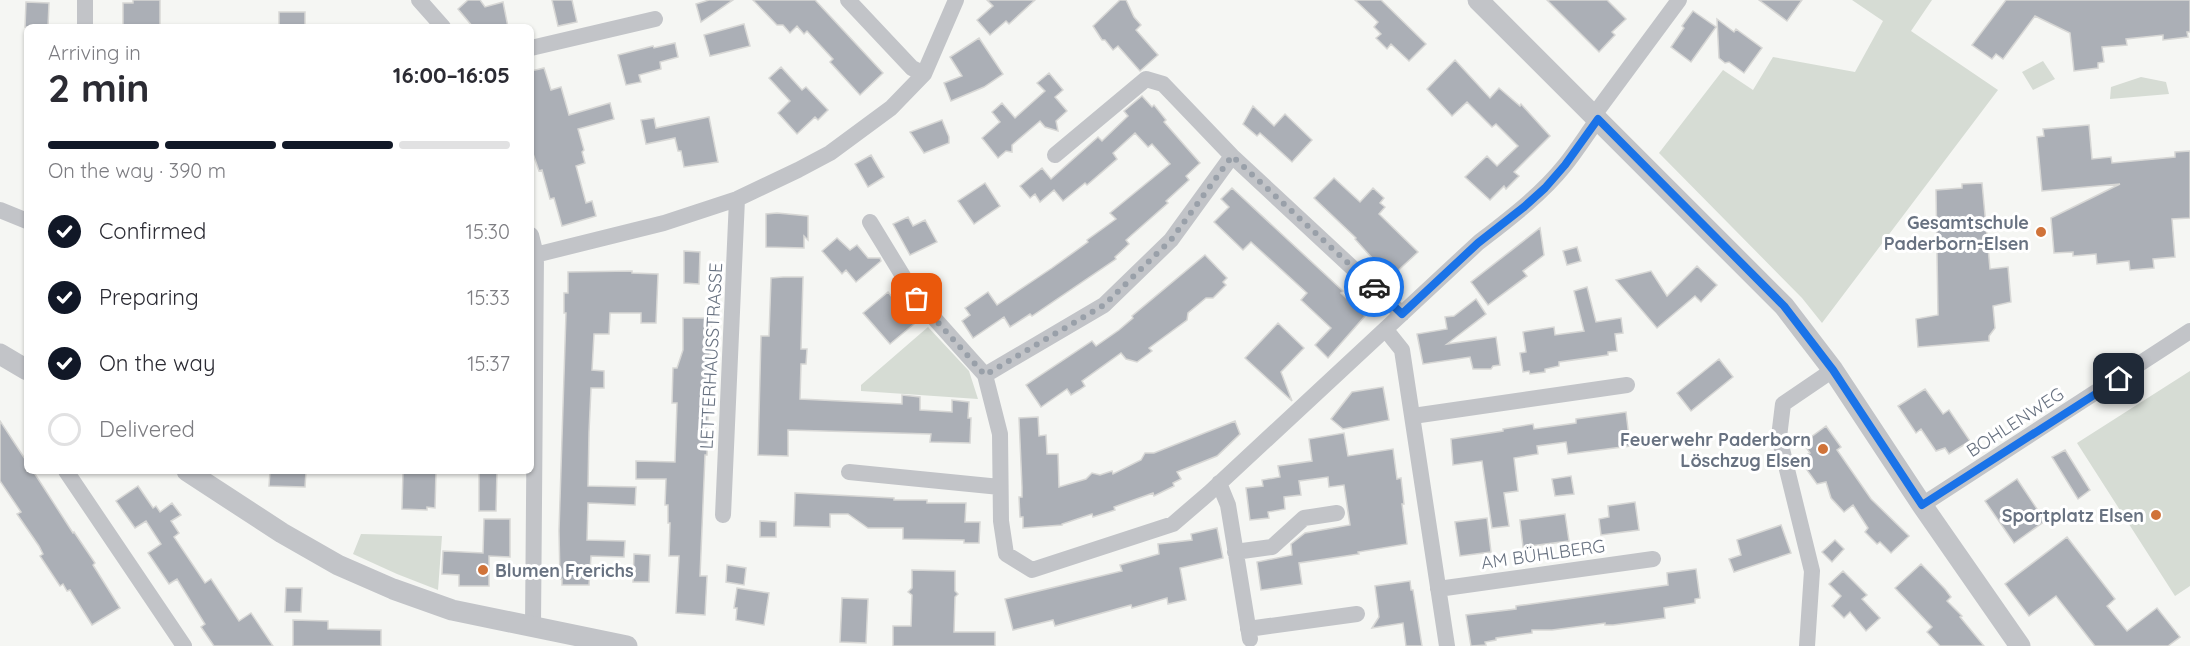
<!DOCTYPE html>
<html lang="en">
<head>
<meta charset="utf-8">
<style>
  body { margin:0; font-family:Quicksand,sans-serif; background:#f2f2f3; color:#2b2b33; height:100vh; display:flex; flex-direction:column; font-size:22px; white-space:nowrap }
  * { box-sizing:border-box; margin:0 }
  p { font-size:20px; color:#7c7c81 }
  .icon { flex:none; width:33px; height:33px; fill:none; stroke:currentColor; stroke-width:2; stroke-linecap:round; stroke-linejoin:round }
  .map { position:relative; flex:1; overflow:hidden }
  .details { position:absolute; left:24px; top:24px; width:510px; height:450px; display:flex; flex-direction:column; background:#fff; border-radius:9px; box-shadow:0 2px 4px #0004 }
  .details>* { flex:none }
  .pin { position:absolute; display:grid; place-items:center; width:51px; height:51px; color:#fff; margin:-26px; border-radius:12px; box-shadow:0 3px 9px #0006 }
  .courier { position:absolute; display:grid; place-items:center; width:60px; height:60px; margin:-30px; border:4px solid #1a73e8; border-radius:50%; background:#fff; color:#222; box-shadow:0 2px 8px #0007 }
  .overview em { font-style:normal; font-weight:700 }
  .overview div { display:flex; flex-direction:column-reverse }
  .overview { display:flex; align-items:center; justify-content:space-between; height:102px; padding:0 24px }
  h1 { font-size:39px; font-weight:700; line-height:45px }
  .bar { display:grid; grid-template-columns:repeat(4,1fr); gap:9px 6px; align-content:center; height:72px; padding:0 24px }
  .bar i { height:8px; border-radius:4px; background:#e1e1e2 }
  .bar .on { background:#111827 }
  .bar p { grid-column:span 4 }
  ol { padding:0 24px; list-style:none }
  li { display:flex; align-items:center; gap:18px; height:66px }
  li p { margin-inline-start:auto }
  li .icon { padding:6px; border-radius:50%; background:#111827; color:#fff; stroke-width:4 }
  li:last-child { color:#7c7c81 }
  li i { width:33px; height:33px; border:3px solid #e1e1e2; border-radius:50% }
  .map>svg:first-child { display:block }
</style>
</head>
<body>
<div class="map">
<svg width="2190" height="646" viewBox="0 0 2190 646">
  <rect width="100%" height="100%" fill="#f5f6f3"/>
  <path fill="#d6dcd4" d="M1852,0H1932L1911,31L1998,90L1822,323L1802,298L1659,153L1723,70L1753,90L1773,57L1855,72L1883,21Z
    M2043,61L2055,79L2033,90L2022,72Z
    M2141,77L2166,82L2169,94L2110,99L2111,87Z
    M928,327L969,371L978,399L861,391V385Z
    M2190,371V586L2175,596L2077,443Z
    M361,534L442,536L438,590L397,574L353,554Z"/>
  <path fill="#abafb6" stroke="#d7d7d5" stroke-width="1.5" d="M133,0H160V27H123V3H133Z
    M468,0H480L485,7L503,2L508,27H473L458,9Z
    M552,0H572L577,22L558,26Z
    M709,0H733L701,22L696,4Z
    M753,0H815L883,73L860,95L830,62L833,59L807,31L804,34L797,26L790,33L783,25H777Z
    M987,0H1035L1009,24L1006,21L990,35L977,20L993,6Z
    M1120,0H1126L1134,17L1141,25L1136,30L1158,55L1140,71L1118,46L1113,50L1105,40H1102L1093,26Z
    M1355,0H1381L1426,44L1409,61L1391,44L1387,49L1376,38L1381,34L1374,27L1378,22Z
    M1547,0H1607L1626,19L1612,32L1615,35L1599,52Z
    M1759,0H1802L1787,21Z
    M2006,0H2190V32H2187L2188,37L2163,40V35L2126,39L2127,45L2102,47L2104,62L2098,63V68L2074,71L2070,33L2035,16L2003,59L1996,54L1992,59L1972,45Z
    M26,2L49,3L48,27H25Z
    M1693,11L1716,27L1691,62L1671,47L1684,28L1682,26Z
    M279,12H305V27H279Z
    M1717,19L1734,32L1736,29L1762,48L1744,73L1729,62L1725,63L1719,58Z
    M744,24L750,46L710,56L704,35Z
    M979,38L1003,74L984,87L951,101L944,83L962,76L950,57Z
    M675,43L678,57L660,62L661,69L639,75L641,82L626,85L618,55L653,46L654,48Z
    M1455,60L1490,98L1499,88L1520,106L1521,104L1550,136L1514,172L1519,176L1506,189L1504,186L1490,200L1465,177L1487,156L1497,166L1518,146L1496,124L1492,127L1467,102L1452,116L1427,89Z
    M781,67L802,90L806,87L828,110L818,120L815,117L797,134L778,113L790,101L769,78Z
    M544,68L551,90L561,87L569,115L610,103L614,119L578,129L584,150L582,152L585,163L576,166L586,203L592,201L596,216L562,226L554,198L550,199L542,170L539,171L531,148V71Z
    M1049,73L1063,90L1055,97L1067,111L1056,121L1058,131L1045,127L1040,121L1012,145V152L1006,151L998,158L982,138L1000,122L992,112L1002,103L1015,118L1045,91L1037,83Z
    M1142,96L1152,107L1154,105L1166,120L1164,122L1200,163L1186,176L1189,180L1166,201L1168,203L1126,240L1129,244L1115,257L1116,259L1032,316L1030,314L1010,327L1004,317L973,338L962,321L970,315L965,308L988,292L997,305L1052,268L1088,242L1087,240L1116,219L1110,213L1170,164L1152,144L1148,147L1135,133L1113,153L1117,159L1087,185L1085,183L1063,201L1054,190L1040,202L1035,194L1030,198L1020,186L1042,168L1051,179L1098,137L1102,141L1128,116L1124,111Z
    M1253,106L1274,126L1285,114L1312,140L1292,162L1260,133L1257,136L1243,124Z
    M709,117L718,162L684,167L681,151H678L675,138L646,144L641,120L654,118L656,128Z
    M942,120L949,137V143L924,153L910,132Z
    M2089,125L2092,159L2111,157L2112,163L2175,157V152L2190,151V218L2172,219L2175,257L2153,259L2154,268L2130,270L2129,261L2097,264L2096,254L2073,256V252L2054,253L2051,218L2120,184L2042,191L2037,137L2044,136L2043,129Z
    M871,155L884,177L868,187L855,164Z
    M1334,178L1360,202L1373,188L1384,198L1380,203L1385,207L1379,214L1418,252L1390,278L1355,239L1356,238L1314,198Z
    M985,183L1000,206L974,224L958,201Z
    M1982,183L1990,269L2008,267L2011,302L1993,306L1995,328L1989,336V341L1918,347L1916,319L1938,315L1936,190L1962,188V184Z
    M1232,188L1343,291L1341,293L1365,316L1328,358L1315,345L1331,328L1301,300L1307,293L1251,242L1243,250L1214,222L1229,207L1221,199Z
    M777,213L808,216V240L804,236V248L766,247V214Z
    M908,217L913,226L925,220L937,242L910,255L893,224Z
    M1540,228L1544,255L1523,271L1527,276L1488,305L1471,282Z
    M837,238L850,250L857,245L868,258H880L881,261L856,282L846,270L842,274L822,251Z
    M1577,247L1581,261L1567,265L1563,251Z
    M684,251L700,252L699,284L684,283Z
    M1205,255L1227,278L1223,282L1226,285L1213,298H1206L1188,313L1187,320L1149,348L1152,351L1137,362L1126,359L1121,353L1082,381L1085,386L1079,390L1071,395L1067,389L1041,407L1026,385L1092,341L1096,346L1119,330L1133,318L1132,316Z
    M1697,266L1717,285L1701,302L1695,296L1657,328L1616,280L1651,271L1667,296Z
    M632,271V273L658,274L656,323H641V313H610L609,334H594L592,370L604,371V388H591L589,432L588,486L636,487L635,505L588,503L587,540L625,541L624,557L591,556L589,585H562V579H560L559,531L566,313H564V293H568V272Z
    M783,277H803L801,349H807L806,364H801L800,399L902,404V395L920,397V410L952,412V400L969,402L968,418H971L970,443L930,442L931,434L788,430V456L758,455L761,336H769L771,278Z
    M1587,287L1596,322L1621,318L1623,333L1615,334L1617,351L1608,352V355L1559,362V366L1545,369V372L1530,374L1529,371L1523,372L1520,353L1526,352L1523,332L1554,327L1555,335L1584,331L1574,291Z
    M888,292L914,324L890,344L863,313Z
    M1476,299L1486,314L1447,344L1496,337L1500,365L1493,366L1491,369H1473L1470,357L1423,364L1417,334L1447,329L1445,317L1454,316Z
    M683,318H711L707,455H705L700,576H707L705,615L676,613L679,556H669L670,523H668V505H665L666,479H636V461L675,462L677,403H672L673,368H677L683,350Z
    M1278,323L1304,348L1281,372L1292,401L1245,358Z
    M1719,359L1733,377L1691,411L1677,393Z
    M1383,387L1389,420L1343,429L1331,419L1352,392Z
    M1925,389L1943,414L1949,410L1970,441L1949,454L1945,448L1936,451L1921,429L1916,433L1898,406Z
    M1626,412L1630,446L1568,454L1566,442L1537,446L1538,454L1514,458L1518,491L1504,493L1509,526L1492,528L1482,461L1453,465L1451,439L1503,431V429L1533,424L1534,429L1576,423V419Z
    M1038,417L1039,436L1046,435L1047,454H1058L1059,487L1086,479L1092,473L1100,475L1112,471L1113,474L1141,460L1145,453H1154L1235,421L1240,434L1217,456L1177,472L1181,479L1173,483L1174,486L1154,496L1153,493L1114,507L1115,510L1093,517L1092,514L1062,524V525L1023,528V517H1020L1019,497H1022V487L1019,418Z
    M0,421L27,462V471H33L73,533L74,532L95,563L93,565L120,608L92,625L70,590L67,591L63,584L60,586L40,556L43,554L39,546L17,514L21,512L0,481Z
    M1826,426L1841,447L1837,450L1871,499L1909,536L1891,553L1880,542L1877,544L1865,532L1868,528L1853,505L1844,512L1831,498L1826,482L1817,484L1807,470L1810,468L1803,457L1810,453L1803,443Z
    M1344,433L1348,456L1393,449L1397,479L1401,478L1404,504H1402L1407,544L1358,552L1359,554L1299,563L1302,584L1261,590L1257,562L1292,555L1291,544L1305,533L1350,525L1344,485L1329,487L1328,477L1299,481L1301,495L1284,497L1285,509L1268,512L1269,518L1250,520L1246,488L1263,486L1262,480L1280,477L1278,466L1312,461L1309,439Z
    M2065,450L2090,490L2078,499L2052,457Z
    M270,471H306L305,487L269,486Z
    M403,471H436L435,508L427,507V510L402,509Z
    M479,471H497L496,511H479Z
    M1571,476L1574,494L1555,496L1552,479Z
    M2017,479L2045,521L2014,543L1985,501Z
    M138,486L153,508L156,506L160,512L172,503L181,515L171,521L179,533L174,537L205,583L211,579L239,621L251,613L273,646H214L201,627L205,624L177,579L169,584L148,553L161,544L146,521L135,528L116,501Z
    M795,493L894,498V500H927V503H966L965,522H980L979,543H964V540L903,539V528H868L848,514H830V527L794,526Z
    M1635,502L1639,530L1601,535L1599,519L1609,517L1608,506Z
    M1565,514L1569,541L1523,547L1520,520Z
    M1487,518L1491,552L1460,556L1455,522Z
    M484,519H510V557L489,556V586H459V575L442,574L443,551L483,553Z
    M760,521L776,522V537H760Z
    M1781,525L1791,553L1734,572L1729,559L1741,555L1737,540Z
    M1217,528L1223,558L1180,568L1186,600L1168,604L1167,598L1132,608L1131,605L1055,626L1053,620L1013,630L1005,599L1122,571L1120,565L1159,554L1158,544L1192,540L1191,534Z
    M2067,537L2115,599L2107,606L2127,631L2157,608L2180,637L2168,646H2095L2056,596L2029,616L2005,584Z
    M1835,540L1844,549L1832,562L1822,552Z
    M634,554L650,555L649,582H633Z
    M1921,564L1945,589L1951,597L1947,601L1962,616L1960,617L1984,646H1940L1927,632L1932,627L1895,588Z
    M727,565L746,568L744,585L726,582Z
    M1696,569L1700,598L1695,599V603L1664,608L1665,618L1613,625H1605V623L1552,630H1532V633L1496,638V640L1485,642L1486,645L1471,646L1466,615L1516,609V606L1668,585L1667,573Z
    M912,570L955,571V591L958,594L955,597L954,632H995V646H893V626H911L912,595L908,592L912,588Z
    M1843,571L1867,595L1862,599L1880,618L1866,631L1850,612L1844,618L1832,606L1841,596L1829,584Z
    M1410,581L1411,590H1413L1422,646H1406L1403,623L1372,628L1379,617L1375,586Z
    M286,588H302L301,612H285Z
    M737,588L769,593L764,625L736,620L737,608H734Z
    M842,598L868,599L866,643L840,642Z
    M293,620L328,621V629L381,630V646H293Z"/>
  <g fill="none" stroke-linecap="round" stroke-linejoin="round">
    <path stroke="#c2c4c8" stroke-width="16" d="M85,0V27
      M419,0L443,27
      M848,0L912,68L924,74
      M531,48L655,19
      M1594,115L1679,0
      M1055,155L1146,79L1163,84L1232,156
      M0,210L27,221
      M870,222L917,299L985,375
      M531,235L536,255L533,626
      M531,256L664,223L737,199L798,170L830,153L891,108L924,74L956,0
      M1402,314L1232,156L1171,240L1104,305L985,375L1000,434L1001,521L1006,554L1032,570L1173,524L1209,493L1478,243C1509,219 1541,195 1565,165C1577,150 1587,134 1598,119
      M1386,330L1402,350L1447,646
      M1413,416L1627,385
      M66,471L184,646
      M849,472L1000,487
      M1219,483L1228,505L1250,639
      M1922,505L2190,331
      M723,515L737,199
      M1235,552L1272,547L1304,518L1337,513
      M1438,589L1653,559
      M1248,629L1357,614
      M1807,646L1812,571L1779,437L1783,404L1833,370"/>
    <path stroke="#c2c4c8" stroke-width="21" d="M1478,0L1784,306L1833,370L1922,505L2020,646
      M0,354L27,370
      M187,471L282,533L338,565L393,589L452,610L627,646"/>
  </g>
  <g fill="none" stroke-linecap="round" stroke-linejoin="round">
    <path stroke="#99a0a9" stroke-width="6" stroke-dasharray="0 10.8" d="M917,299L985,375L1104,305L1171,240L1232,156L1374,287"/>
    <path stroke="#1a73e8" stroke-width="8" d="M1374,287L1402,314L1478,243L1524,207L1545,188L1565,165L1598,119L1784,306L1833,370L1922,505L2119,379"/>
  </g>
  <g fill="#d07339" stroke="#fff" stroke-width="2">
    <circle cx="2041" cy="232" r="6"/>
    <circle cx="1823" cy="449" r="6"/>
    <circle cx="2156" cy="515" r="6"/>
    <circle cx="483" cy="570" r="6"/>
  </g>
  <g text-anchor="middle" dominant-baseline="central" stroke-width="6" stroke-linejoin="round" paint-order="stroke">
    <g font-size="18" font-weight="bold" fill="#687281" stroke="#fff" text-anchor="end">
      <text x="2029" y="222">Gesamtschule<tspan x="2029" dy="21">Paderborn-Elsen</tspan></text>
      <text x="1811" y="439">Feuerwehr Paderborn<tspan x="1811" dy="21">Löschzug Elsen</tspan></text>
      <text x="2144" y="515">Sportplatz Elsen</text>
      <text x="495" y="570" text-anchor="start">Blumen Frerichs</text>
    </g>
    <g font-size="18" fill="#687281" stroke="#fff">
      <text transform="translate(711 356) rotate(-87)">LETTERHAUSSTRASSE</text>
      <text transform="translate(2015 422) rotate(-33)">BOHLENWEG</text>
      <text transform="translate(1543 554) rotate(-8)">AM BÜHLBERG</text>
    </g>
  </g>
</svg>
<div class="pin" style="left:917px;top:299px;background:#ea580c"><svg class="icon" aria-label="bag" viewBox="0 0 24 24"><path d="M5 8h14l-1 12H6zM9 8a3 3 0 0 1 6 0"/></svg></div>
<div class="pin" style="left:2119px;top:379px;background:#1f2937"><svg class="icon" aria-label="home" viewBox="0 0 24 24"><path d="M3 11l9-7 9 7M6 9v11h12V9"/></svg></div>
<div class="courier" style="left:1374px;top:287px"><svg class="icon" aria-label="car" viewBox="0 0 24 24"><path d="M5 17H2v-5l4-1 3-4h7l3 4 3 1v5h-3M9 17h6M6 11h13"/><circle cx="7" cy="17" r="2"/><circle cx="17" cy="17" r="2"/></svg></div>
<section class="details">
<div class="overview"><div><h1>2 min</h1><p>Arriving in</p></div><em>16:00–16:05</em></div>
<div class="bar"><i class="on"></i><i class="on"></i><i class="on"></i><i></i><p>On the way · 390 m</p></div>
<ol>
<li><svg class="icon" aria-label="check" viewBox="0 0 24 24"><path d="M5 12l5 5 9-10"/></svg>Confirmed<p>15:30</p></li>
<li><svg class="icon" aria-label="check" viewBox="0 0 24 24"><path d="M5 12l5 5 9-10"/></svg>Preparing<p>15:33</p></li>
<li><svg class="icon" aria-label="check" viewBox="0 0 24 24"><path d="M5 12l5 5 9-10"/></svg>On the way<p>15:37</p></li>
<li><i></i>Delivered</li>
</ol>
</section>
</div>
</body>
</html>
